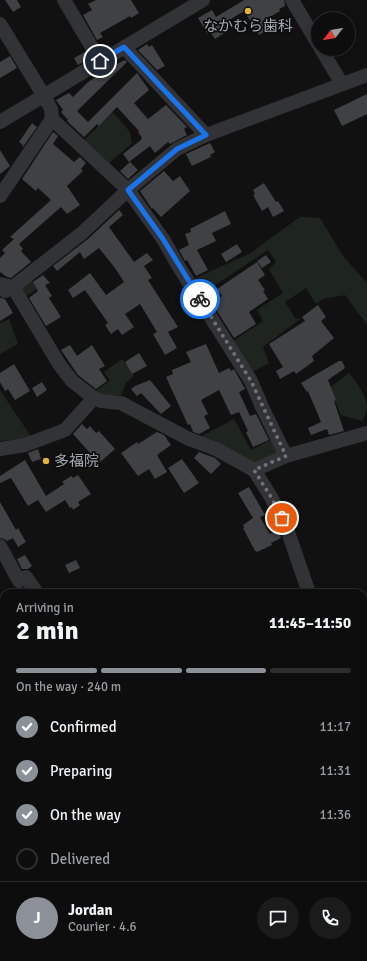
<!DOCTYPE html>
<html lang="en">
<head>
<meta charset="utf-8">
<style>
  body { margin:0; font-family:Signika,"Noto Sans JP",sans-serif; background:#1b1b1c; color:#f1f3f6; height:100vh; display:flex; flex-direction:column; font-size:15px; white-space:nowrap }
  * { box-sizing:border-box; margin:0 }
  p { font-size:13px; color:#9a9c9e }
  .icon { flex:none; width:22px; height:22px; fill:none; stroke:currentColor; stroke-width:2; stroke-linecap:round; stroke-linejoin:round }
  .map { position:relative; flex:1; overflow:hidden }
  .panel { position:absolute; left:0px; top:589px; width:367px; height:372px; display:flex; flex-direction:column; background:#0d0d0e; border-radius:12px 12px 0 0; box-shadow:0 2px 10px #0003,0 0 0 1px #2d2d2e }
  .panel>* { flex:none }
  .needle { width:26px; rotate:239deg }
  .tools { position:absolute; left:311px; top:12px; display:grid; gap:8px }
  .tools a { display:grid; place-items:center; width:44px; height:44px; border-radius:50%; background:#0d0d0e; box-shadow:0 2px 10px #0003,0 0 0 1px #2d2d2e; font-size:20px }
  .pin { position:absolute; display:grid; place-items:center; width:34px; height:34px; color:#fff; margin:-17px; border:2px solid #fff; border-radius:50%; box-shadow:0 1px 4px #0007 }
  .courier { position:absolute; display:grid; place-items:center; width:40px; height:40px; margin:-20px; border:3px solid #1a73e8; border-radius:50%; background:#fff; color:#222; box-shadow:0 1px 5px #0007 }
  .headline em { font-style:normal; font-weight:700 }
  .headline div { display:flex; flex-direction:column-reverse }
  .headline { display:flex; align-items:center; justify-content:space-between; height:68px; padding:0 16px }
  h1 { font-size:26px; font-weight:700; line-height:30px }
  .bar { display:grid; grid-template-columns:repeat(4,1fr); gap:6px 4px; align-content:center; height:48px; padding:0 16px }
  .bar i { height:5px; border-radius:3px; background:#2d2d2e }
  .bar .active { background:#8c9099 }
  .bar p { grid-column:span 4 }
  .line { display:flex; align-items:center; gap:10px; padding:0 16px; border-top:1px solid #2d2d2e }
  .line div { flex:1 }
  .round { display:grid; place-items:center; flex:none; width:42px; height:42px; border-radius:21px; background:#1b1b1c }
  ol { padding:0 16px; list-style:none }
  li { display:flex; align-items:center; gap:12px; height:44px }
  li p { margin-inline-start:auto }
  li .icon { padding:4px; border-radius:50%; background:#8c9099; color:#fff; stroke-width:4 }
  li:last-child { color:#9a9c9e }
  li i { width:22px; height:22px; border:2px solid #2d2d2e; border-radius:50% }
  .map>svg:first-child { display:block }
</style>
</head>
<body>
<div class="map">
<svg width="367" height="961" viewBox="0 0 367 961">
  <rect width="100%" height="100%" fill="#111112"/>
  <path fill="#1e251f" d="M113,112L130,132L132,143L109,163L84,140Z
    M300,217L320,218L343,256L367,283V325L345,295L323,299L316,304L306,288L285,302L295,318L300,319L263,347L269,363L250,373L230,343L263,321L257,310L283,293L269,269L276,262L268,250L200,295L191,280L249,254Z
    M31,279L37,289L25,297L21,286Z
    M9,319L18,344L0,354V323Z
    M122,359L134,376L126,383L121,395H100L94,392L110,381L104,372Z
    M349,373C357,383 367,396 367,409C366,413 364,417 362,421L341,415L329,388Z
    M0,390L32,438L0,441Z
    M234,419L251,450L271,440L279,454L251,466L198,438Z"/>
  <path fill="#404145" d="M5,0H17L21,7L13,12Z
    M96,0H131L139,13L131,18L130,16L100,33L103,37L97,40L83,15L92,10L88,4Z
    M244,0H284L285,6L279,9L280,11L268,18L273,27L259,35L244,11L223,24L227,31L215,39L210,32L207,33L198,18L212,10L216,17Z
    M147,44L149,47L152,45L165,66L157,70L138,50Z
    M85,52L89,59L78,65L74,58Z
    M10,56L17,68L0,78V62Z
    M125,60L127,62L77,111L88,122L137,73L149,90L134,103L148,119L166,105L187,127L184,129L187,135L170,144L168,142L155,153L150,146L129,162L123,154L141,140V139L142,138L138,132L139,131L117,107L99,126L97,124L84,137L67,121L68,120L61,112L63,110L56,100L69,93L73,97L87,83L107,69Z
    M367,94V114L342,126L334,110Z
    M32,123L37,127L23,147L22,146L23,145L19,142Z
    M53,132L58,136L53,144L74,162L80,157L86,163L81,169L83,171L67,186L80,205L67,214L61,207L19,244L23,249L21,251L31,262L11,278L7,277L0,272V258L5,253L2,250L14,239L10,237L51,200L38,188L36,191L22,179Z
    M210,143L215,152L210,155L211,157L192,166L186,154Z
    M0,150L10,166L0,174Z
    M130,162L138,170L128,179L120,171Z
    M164,171L173,181L180,176L190,191L161,217L153,208L152,209L140,191Z
    M264,183L276,202L278,201L284,211L273,217L268,207L262,211L253,195L255,194L253,190Z
    M119,210L123,215L109,227L134,262L147,253L153,260L144,266L152,278L148,280L178,327L168,332L177,348L165,355L153,334L157,332L140,304L125,314L134,327L122,335L118,329L111,334L105,325L108,323L85,290L73,298L68,290L90,273L106,295L124,282L115,268L99,248L84,259L80,252L57,271L53,266L88,239Z
    M225,211L231,224L212,233L216,241L197,250L208,270L196,276L187,260L185,261L179,250L189,245L185,234L191,232L190,229Z
    M237,244L242,252L226,262L221,254Z
    M266,255L271,262L262,268L257,261Z
    M257,262L265,275L258,280L265,290L263,291L268,299L249,312L256,324L234,338L212,303L222,296L217,289Z
    M43,275L50,283L45,285L52,296L49,298L61,317L46,326L29,298L38,291L33,282Z
    M0,298L5,299L13,313L0,321Z
    M318,305L326,317L321,321L334,338L312,356L314,361L296,374L294,371L280,379L276,371L283,367L269,344L305,321L302,317Z
    M206,344L219,373L229,368L231,371L234,369L245,389L239,392L250,416L256,414L269,440L253,447L246,432L248,431L239,412L231,415L219,390L201,400L208,414L204,416L210,428L199,434L193,432L190,424L188,425L166,377L173,374L172,370L191,362L186,352Z
    M70,345L77,356L92,345L105,366L99,369L107,381L96,389L78,375L61,350Z
    M139,353L147,366L132,374L125,362Z
    M339,361H342L345,368L328,380L336,400L334,401L344,431L329,435L327,429L311,435L308,428L321,422L308,391L307,392L301,383Z
    M14,364L30,391L15,400L8,389L5,391L0,382V373Z
    M150,380L171,406L161,414L141,393L137,396L131,389L135,386Z
    M42,382L47,390L37,397L32,388Z
    M82,424L87,429L90,426L96,433L99,431L115,449L99,463L73,434Z
    M157,432L164,435L171,445L157,455L167,472L155,479L149,469L138,476L121,453L137,442L138,444Z
    M38,449L41,459L32,462L28,453Z
    M199,452L215,458L221,464L211,474L194,458Z
    M182,459L199,483L184,493L168,468Z
    M25,460L46,496L64,484L62,482L71,476L73,478L78,475L91,494L78,502L80,505L73,510L72,507L70,508L65,500L46,512L38,500L28,506L11,478L0,483V476Z
    M249,487L265,515L260,517L270,534L278,530L281,538L271,543L272,545L257,552L256,551H255L243,528H244L243,525L253,518L238,493Z
    M0,502L16,530L18,528L26,542L18,547L13,538L7,541L4,539L0,538Z
    M25,555L32,566L28,569H22L17,559Z
    M76,560L80,568L69,573L65,565Z"/>
  <g fill="none" stroke-linecap="round" stroke-linejoin="round">
    <path stroke="#323337" stroke-width="14" d="M64,0L100,61
      M292,0L318,44
      M0,24L44,96L51,109L52,119L128,190L163,239L179,267L251,381L262,407L286,456
      M124,47L206,135
      M321,49L342,84
      M0,122L203,0
      M0,196L52,119
      M0,284L13,287L59,364L72,381L94,398L101,401L121,403L189,439L216,449L254,470L271,497L287,529L309,593
      M5,291L13,287L82,233L128,190L177,149L206,135L367,75
      M0,449L25,445L65,430L94,398
      M254,470L286,456L367,433
      M0,546L19,581L26,577L37,593
      M0,667L4,670
      M0,692L4,698
      M0,710L4,708
      M363,720L367,728
      M363,771H367
      M363,816L367,815
      M363,850L367,858
      M0,920L4,919
      M168,957L170,961"/>
  </g>
  <g fill="none" stroke-linecap="round" stroke-linejoin="round">
    <path stroke="#70727a" stroke-width="4" stroke-dasharray="0 7.2" d="M200,299L251,381L286,456L254,470L271,497L282,518"/>
    <path stroke="#1a73e8" stroke-width="5" d="M100,61L124,47L206,135L177,149L128,190L163,239L200,299"/>
  </g>
  <g fill="#e2b339" stroke="#0c0c0d" stroke-width="1.5">
    <circle cx="248" cy="11" r="4"/>
    <circle cx="46" cy="461" r="4"/>
  </g>
  <g text-anchor="middle" dominant-baseline="central" stroke-width="3.5" stroke-linejoin="round" paint-order="stroke">
    <g font-size="15" fill="#a3a7b2" stroke="#0c0c0d">
      <text x="248" y="26">なかむら歯科</text>
      <text x="54" y="461" text-anchor="start">多福院</text>
    </g>
  </g>
</svg>
<div class="tools">
<a><svg class="needle" viewBox="-14 -14 28 28"><path d="M0-13l5 13h-10z" fill="#e53935"/><path d="M0 13l5-13h-10z" fill="#9a9c9e"/></svg></a>
</div>
<div class="pin" style="left:282px;top:518px;background:#ea580c"><svg class="icon" aria-label="bag" viewBox="0 0 24 24"><path d="M5 8h14l-1 12H6zM9 8a3 3 0 0 1 6 0"/></svg></div>
<div class="pin" style="left:100px;top:61px;background:#1f2937"><svg class="icon" aria-label="home" viewBox="0 0 24 24"><path d="M3 11l9-7 9 7M6 9v11h12V9"/></svg></div>
<div class="courier" style="left:200px;top:299px"><svg class="icon" aria-label="bike" viewBox="0 0 24 24"><circle cx="6" cy="16" r="4"/><circle cx="18" cy="16" r="4"/><path d="M6 16l4-8h5l3 8M10 8l3 8H6M13 5h3"/></svg></div>
<section class="panel">
<div class="headline"><div><h1>2 min</h1><p>Arriving in</p></div><em>11:45–11:50</em></div>
<div class="bar"><i class="active"></i><i class="active"></i><i class="active"></i><i></i><p>On the way · 240 m</p></div>
<ol>
<li><svg class="icon" aria-label="check" viewBox="0 0 24 24"><path d="M5 12l5 5 9-10"/></svg>Confirmed<p>11:17</p></li>
<li><svg class="icon" aria-label="check" viewBox="0 0 24 24"><path d="M5 12l5 5 9-10"/></svg>Preparing<p>11:31</p></li>
<li><svg class="icon" aria-label="check" viewBox="0 0 24 24"><path d="M5 12l5 5 9-10"/></svg>On the way<p>11:36</p></li>
<li><i></i>Delivered</li>
</ol>
<div class="line" style="height:72px"><b class="round" style="background:#8c9099;color:#fff">J</b><div><b>Jordan</b><p>Courier · 4.6</p></div><a class="round"><svg class="icon" aria-label="chat" viewBox="0 0 24 24"><path d="M4 5h16v11H9l-5 4z"/></svg></a><a class="round"><svg class="icon" aria-label="phone" viewBox="0 0 24 24"><path d="M5 4h4l2 5-3 2q2 4 5 5l2-3 5 2v4C11 20 4 13 5 4z"/></svg></a></div>
</section>
</div>
</body>
</html>
